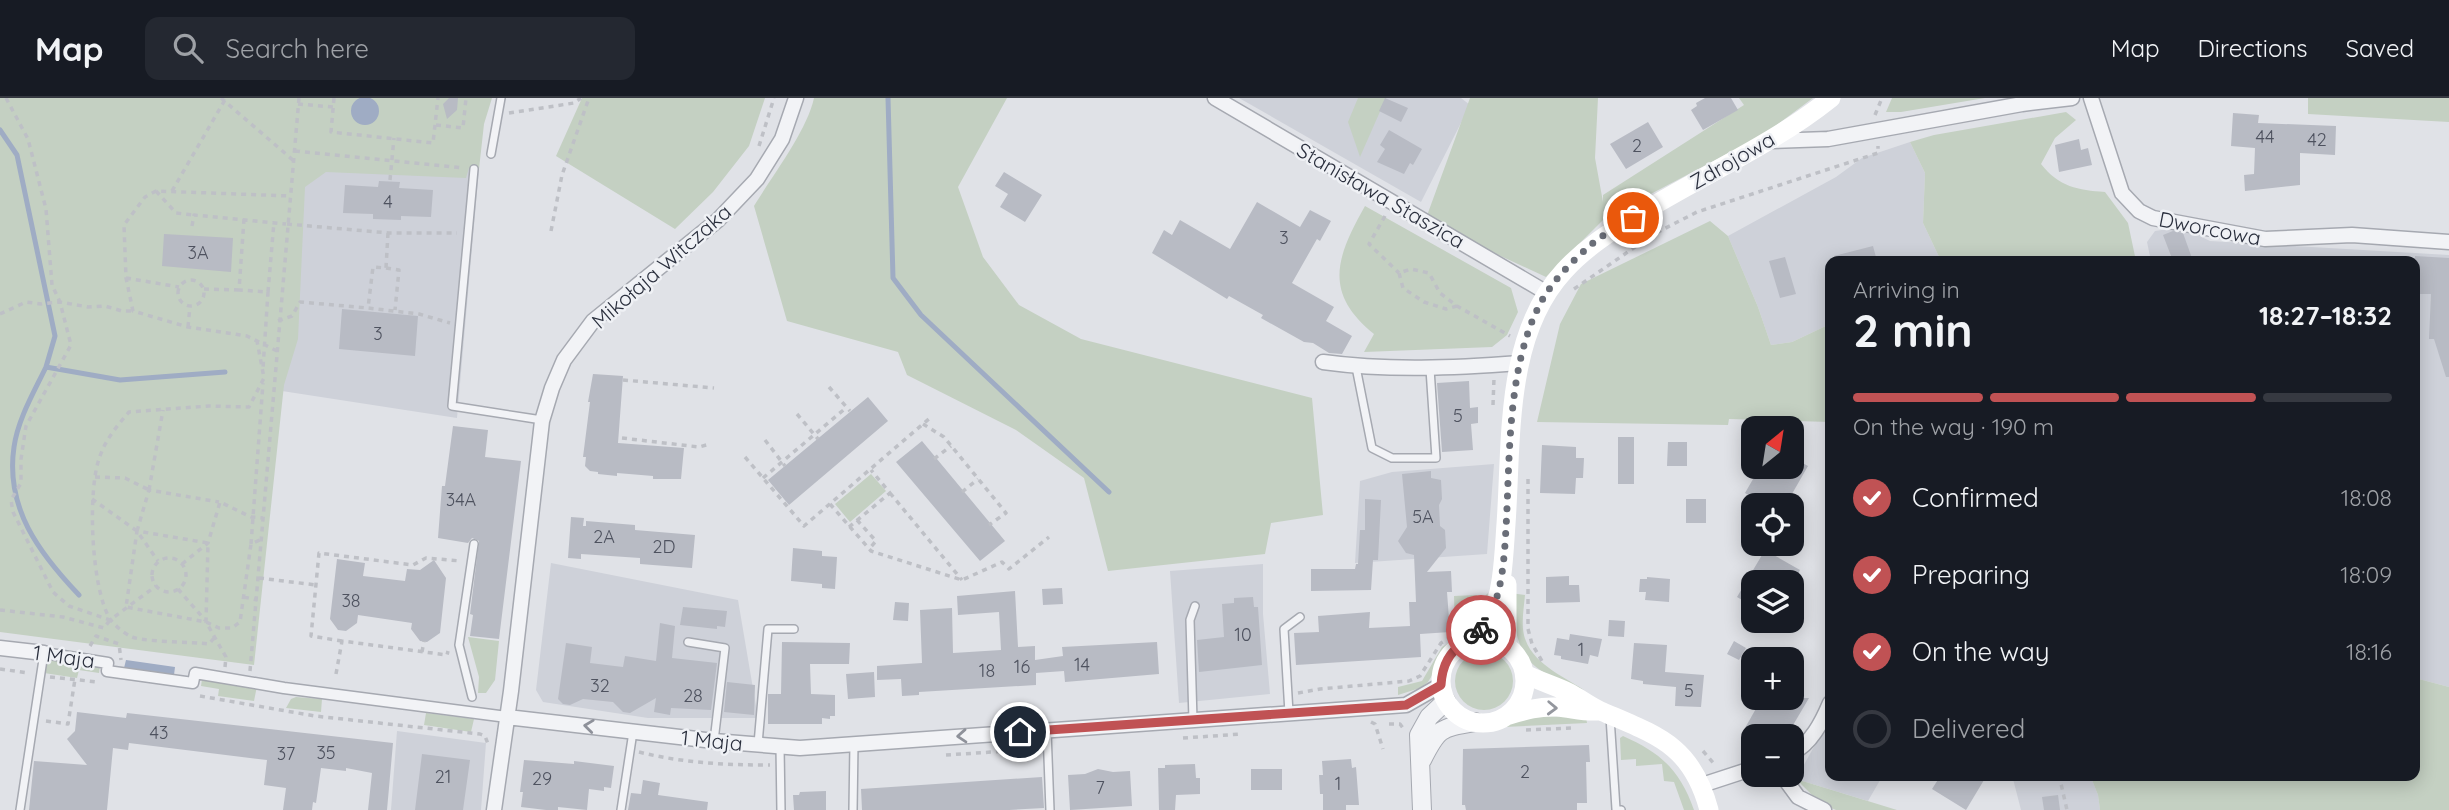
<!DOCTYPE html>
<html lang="en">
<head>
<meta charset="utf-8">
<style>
  body { margin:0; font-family:Quicksand,sans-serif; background:#242831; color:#f1f3f6; height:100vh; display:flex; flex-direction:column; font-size:26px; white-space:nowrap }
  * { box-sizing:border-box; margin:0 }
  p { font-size:23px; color:#9ea1a6 }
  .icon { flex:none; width:38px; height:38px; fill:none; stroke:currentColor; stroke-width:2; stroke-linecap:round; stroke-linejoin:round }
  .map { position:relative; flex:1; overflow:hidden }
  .drawer { position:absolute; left:1825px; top:158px; width:595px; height:525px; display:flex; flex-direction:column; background:#171b24; border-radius:14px; box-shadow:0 4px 18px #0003 }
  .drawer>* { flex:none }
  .needle { width:46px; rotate:30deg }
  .fabs { position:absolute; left:1741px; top:318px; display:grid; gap:14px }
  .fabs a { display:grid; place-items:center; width:63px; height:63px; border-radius:14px; background:#171b24; box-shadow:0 4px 18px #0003; font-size:35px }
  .pin { position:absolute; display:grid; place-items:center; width:60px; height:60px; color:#fff; margin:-30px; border:4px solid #fff; border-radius:50%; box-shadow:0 2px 7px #0007 }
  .courier { position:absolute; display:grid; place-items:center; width:70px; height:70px; margin:-35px; border:5px solid #c05254; border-radius:50%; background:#fff; color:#222; box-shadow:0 2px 9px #0007 }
  .head em { font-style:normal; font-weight:800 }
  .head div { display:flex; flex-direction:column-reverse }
  .head { display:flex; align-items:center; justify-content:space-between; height:119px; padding:0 28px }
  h1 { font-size:46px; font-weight:800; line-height:52px }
  .bar { display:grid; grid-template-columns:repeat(4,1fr); gap:10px 7px; align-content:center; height:84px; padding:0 28px }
  .bar i { height:9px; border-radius:5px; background:#363941 }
  .bar .current { background:#c05254 }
  .bar p { grid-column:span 4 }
  ol { padding:0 28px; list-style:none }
  li { display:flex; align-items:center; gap:21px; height:77px }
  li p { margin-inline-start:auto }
  li .icon { padding:7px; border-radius:50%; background:#c05254; color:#fff; stroke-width:4 }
  li:last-child { color:#9ea1a6 }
  li i { width:38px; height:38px; border:4px solid #363941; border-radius:50% }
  header { display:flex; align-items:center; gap:42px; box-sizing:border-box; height:98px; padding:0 35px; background:#171b24; border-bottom:2px solid #363941 }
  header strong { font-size:33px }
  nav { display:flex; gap:38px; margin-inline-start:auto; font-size:24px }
  .search { width:490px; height:63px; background:#242831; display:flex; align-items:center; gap:18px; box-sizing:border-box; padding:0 24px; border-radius:14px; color:#9ea1a6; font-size:26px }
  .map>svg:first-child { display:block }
</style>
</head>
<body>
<header>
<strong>Map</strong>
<div class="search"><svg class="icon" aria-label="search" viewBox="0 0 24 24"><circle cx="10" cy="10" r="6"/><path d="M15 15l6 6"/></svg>Search here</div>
<nav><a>Map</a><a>Directions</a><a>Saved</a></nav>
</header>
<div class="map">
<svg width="2449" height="712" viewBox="0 0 2449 712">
  <rect width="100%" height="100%" fill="#e0e2e7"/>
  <path fill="#ced1d9" d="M1239,0H1461L1470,7L1421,104Z
    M1910,44L1925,75L1923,125L1941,163H1830V226L1792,244L1771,247L1758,209L1728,138L1836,79L1862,60Z
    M304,56L479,71L457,320L282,293Z
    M2181,129L2210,143L2449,157V589L2415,580V163H2151L2147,144L2155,133Z
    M1494,366L1487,456L1355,465L1360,383L1392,374Z
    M551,465L738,502L758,620H648L543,604L536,592Z
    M1263,466V516L1270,596L1179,605L1170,473Z
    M1830,620V677H1883L1868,703L1796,681Z
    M397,633L486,645L481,712H391Z
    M2012,677H2090L2098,697L2100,712H2021Z"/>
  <path fill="#c4d0c2" d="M0,0H492L484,26L479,71L469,70L466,80L326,74L305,89L298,241L284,287L254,567L0,534Z
    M582,0H765L749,48L713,94L675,131L556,58Z
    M814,0H1007L958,89L983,159L1019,207L1081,241L1312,300L1323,417L1271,425L1265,456L1108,473L1084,380L1016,332L907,277L898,254L787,223L754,108C772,78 807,33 814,0Z
    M1358,0H1386L1360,59L1348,24Z
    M1470,0H1598L1595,60L1603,104V97L1744,7L1739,0H1813L1763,37L1605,120L1546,179L1425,123Z
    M1892,0H1985L1901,14H1886Z
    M2308,0H2449V24L2308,16Z
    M2066,14L2076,22L2055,40L2041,66C2059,89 2078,92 2105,94L2128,125L2136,163H1941L1923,125L1925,75L1910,44L1934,37Z
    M1365,108L1511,190L1518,214L1507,237L1492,249L1364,254L1374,236C1322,194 1337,158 1365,108Z
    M1710,123L1728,138L1758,209L1771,247L1792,244L1830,226V324L1729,321L1728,327L1537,324L1560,226L1581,186Z
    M871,376L886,393L850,424L835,406Z
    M1488,495L1484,518L1467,538L1451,546L1428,584L1420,590L1398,597V589L1422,583L1442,549L1473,530L1479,520L1484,499Z
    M1510,495L1525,497C1524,508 1522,520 1523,531C1526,563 1561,577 1584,592C1522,570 1518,559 1510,495Z
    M1477,497L1467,522L1455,530L1454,498Z
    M468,539L499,543L495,582L486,595H478L479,579Z
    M1455 583a29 29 0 1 1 58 0a29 29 0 1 1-58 0Z
    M47,561L100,567L99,575L79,572L77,580L44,575Z
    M2415,580L2449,589V712H2100L2098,697L2090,677H2415Z
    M202,581L257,588L254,603L218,598L219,591L201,588Z
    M296,599L322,601L321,614L286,610L291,601Z
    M426,615L474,621L471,634L424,627Z
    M1528,618L1586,619L1587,625L1504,629Z
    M1623,638C1661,655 1680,672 1694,712H1684L1674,684L1664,683L1662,666L1636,668V661L1621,662L1620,640Z
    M1796,681L1897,712H1836L1820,705Z"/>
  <path fill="#9facc4" d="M351 13a14 14 0 1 1 28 0a14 14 0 1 1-28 0Z
    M126,562L175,569L174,577L124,570Z"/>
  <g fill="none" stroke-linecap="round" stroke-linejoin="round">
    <path stroke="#9facc4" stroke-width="5" d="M888,0L893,180L921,217L1109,394
      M0,32L17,57L55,238L46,269L120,282L225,274
      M46,269C34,294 18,321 14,349C5,410 39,455 79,497"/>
  </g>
  <path fill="#b8bbc4" d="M449,0H458L457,12L447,21L443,6Z
    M1385,0L1408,10L1401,24L1379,13Z
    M1705,0H1731L1738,12L1703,32L1691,12L1697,8L1696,5Z
    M2233,15L2259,17L2258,25L2336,28L2335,57L2300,55V87L2245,93L2244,77L2254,76L2255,50L2231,48Z
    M1648,24L1663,49L1626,71L1610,46Z
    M1389,32L1422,51L1413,67L1410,65L1404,76L1377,64L1385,51L1380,47Z
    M2079,41L2081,52L2088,50L2092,67L2059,74L2055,47Z
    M1004,74L1042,97L1025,124L1000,109L1008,96L995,88Z
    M379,83L400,84L399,90L433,92L431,119L401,118V122L373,121V116L343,115L345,87L378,89Z
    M1257,104L1300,129L1310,112L1331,123L1320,143L1317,141L1292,185L1334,209L1326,223L1352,238L1342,256L1329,255L1313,245L1304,244L1261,220L1263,217L1229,198L1227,201L1152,155L1164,132L1172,137L1180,122L1230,151Z
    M2173,133L2183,135L2193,163H2173L2163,137Z
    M164,136L233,140L231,174L162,168Z
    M1873,148L1877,163H1834V158Z
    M2415,158L2449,160V279H2446L2434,241H2429L2431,196H2415Z
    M1785,159L1796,196L1780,200L1769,163Z
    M342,211L418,218L415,258L339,251Z
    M593,276L623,278L618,345L684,350L681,381H653V378L617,375V378L598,376V374L590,373L585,368L586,359H583L590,304H588Z
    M1469,283L1470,310L1478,309V325L1471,326L1473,352L1442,354L1437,285Z
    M868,299L888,323L789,407L768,382Z
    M453,328L488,332L485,359L521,363L499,541L470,538L473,517L470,516L479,443L472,440L468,445L438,440L442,388H445Z
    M1618,339H1634V386H1618Z
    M922,343L1005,443L980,463L896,364Z
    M1668,344H1687V368H1667Z
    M1542,347L1576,349V360H1584L1583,380H1576L1575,396L1540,395Z
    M1793,360L1808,368L1785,408H1767L1745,395L1760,369H1792Z
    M1431,373V380L1441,382L1442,401L1439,407L1440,428L1445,432L1446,450L1427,474L1451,473L1452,494H1447L1450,534L1420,536L1421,559L1296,567L1294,535L1319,534L1318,518L1370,514L1369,530L1410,528L1409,504H1416L1414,457L1406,455L1398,443L1407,429L1402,376Z
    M1365,401L1381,402L1378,462H1373L1371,492L1311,493V471H1355L1356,466H1358L1360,432H1365Z
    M1686,401H1706V425H1686Z
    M571,419L584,420L583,428H586V423L635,427V432L695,437L692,470L640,466V460L581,456V461L568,460Z
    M793,450L822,453V458L837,459L835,491L822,490V486L791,483Z
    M1765,452L1800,472L1792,485H1754V509L1737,499Z
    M337,461L365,465L363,478L405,483L407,471L420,472L434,462L446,480L440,535L427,544L420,543L411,531L412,525L358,517L357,525L346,533L338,532L330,521Z
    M1569,478V487H1579L1580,504L1546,505V479Z
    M1647,479L1670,481L1669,504L1645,502L1646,494H1639L1640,481H1647Z
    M1062,490L1063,506L1043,507L1042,491Z
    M1015,493L1018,549L1035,548V562L1063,558L1062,549L1157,544L1159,576L1065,584L1064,573L1036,575V587L919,594V597L902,598L901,581L877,582V568L922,565L920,512L952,510L953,555L1001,552L999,514L958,517L957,498Z
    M1253,499L1254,509H1258L1262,567L1199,574L1197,542L1224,539L1222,506L1234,505V500Z
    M895,504L909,505L908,523L893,522Z
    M683,509L727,513L725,529L717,528V531L680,527Z
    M1609,522L1625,523L1624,539L1608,538Z
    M660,525L675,528L672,560L717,565L711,612L671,610L670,617L654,614L656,600L630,615L623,614L613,604L583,601L570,607L563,606L558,601L566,545L592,549L590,565L623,569L625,558L656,563Z
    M1570,536L1602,541L1598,559L1590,557L1588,566L1561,561V558L1554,557L1557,540L1569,542Z
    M1734,543L1746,550L1739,562L1727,556Z
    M782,544L850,545L849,566H810L811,596L835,597V618H830V621L822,620V626H768V596H781Z
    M1634,545L1667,547L1665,574L1704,577L1701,609L1675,608L1676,589L1643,586V583L1631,581Z
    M874,574L875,599L848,601L846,576Z
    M727,584L755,587L754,617L724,614Z
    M1762,600H1809L1786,639H1759L1745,630Z
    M77,614L126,620L127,615L393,645L387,712H368L372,675L346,670V673L321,670L316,705L313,704L312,712H283L286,690L264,687L267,662L129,645L128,652L113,650L107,712H29L34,663L87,667L67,641L75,633Z
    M1589,647L1590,664H1586L1587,705H1577V712H1466L1465,707H1462L1463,651Z
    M422,656L470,662L463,712H415Z
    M1351,661L1352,670L1356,669L1359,707H1346V712H1323V696H1320L1319,677H1323L1322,663Z
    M524,662L574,666V663L614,668L611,690L604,689V693L589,691L587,712L558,709V712H546L521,709L523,694H520Z
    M1195,666L1196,680H1200V696L1176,697L1175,712H1159L1158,670H1165V667Z
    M1098,671L1113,674L1130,673L1132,708L1070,712L1068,677L1085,676Z
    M1251,671H1282V692H1251Z
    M1941,677H1987L1966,712L1932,691Z
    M1042,679L1044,710L1009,712H862L861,691Z
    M643,682L660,685L658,697L708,704L707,712H628L631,695L641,696Z
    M826,693V712H794L793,697H799L800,694Z
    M2058,697L2060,712H2044L2042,699Z"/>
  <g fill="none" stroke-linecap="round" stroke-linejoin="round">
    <g stroke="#a6a9b1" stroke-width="10">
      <path id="service" d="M491,56L501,0
        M474,71L452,308L542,322
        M1356,269L1372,350L1392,360H1436L1430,271
        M688,544L725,550L714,643
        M472,599L459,547L474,446
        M1289,615L1284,531L1300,519
        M1610,619L1616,711L1621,712
        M1193,622L1190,522L1195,508
        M1047,633L1050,712
        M758,646L768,531H794
        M780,649L781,712
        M20,712L44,555
        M621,712L633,634
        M853,712L854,646"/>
    </g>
    <g stroke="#a6a9b1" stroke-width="13">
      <path id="pedestrian" d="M44,555L108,565L107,573L193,585L195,575L284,590L507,619"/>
    </g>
    <g stroke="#a6a9b1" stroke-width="17">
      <path id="minor" d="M1215,0L1547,195
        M2091,0L2122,95L2139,113L2153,120L2265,141L2352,137L2449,144
        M1770,43L1828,41L2022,6L2072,0
        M1323,264C1388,273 1454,270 1520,265
        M0,550L44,555
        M507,619L714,643L800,650L1406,607L1441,587
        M1792,655C1811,646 1822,624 1830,605
        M1782,677L1798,699L1824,712
        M1702,687L1754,670
        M494,712L511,593L542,323L552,290L564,262L593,223L718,122L757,81L782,41L796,0"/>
    </g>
    <g stroke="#a6a9b1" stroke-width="20">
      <path id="tertiary" d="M1422,662C1438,630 1440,630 1475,624
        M1422,712L1419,637L1429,619L1446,603"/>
    </g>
    <path stroke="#bec0c6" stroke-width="3.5" stroke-dasharray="5 5" stroke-linecap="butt" d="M6,0L28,41L46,111L52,187L60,204L71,247L26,328L21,361V385L11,402L13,414L53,494L69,508L110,522L156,488
      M221,0L294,63
      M334,0L331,34L433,45L438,0
      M298,6L333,9
      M509,15L574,5L581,0
      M1875,17L1882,0
      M436,27L463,30L466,0
      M759,48L774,0
      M295,53L463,70
      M390,82L394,40
      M156,93L176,115L193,117
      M172,93L226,0
      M1385,118L1369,146L1399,175
      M244,121L239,192L268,194L263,270
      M287,126L389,135H457
      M192,128L194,117L286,126
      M551,133L562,77L589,0
      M388,135L386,170L373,169L368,210L419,216L450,225
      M386,170L399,172L395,212
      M126,180L179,189
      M178 195a13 13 0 1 1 26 0a13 13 0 1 1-26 0Z
      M204,191L239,192
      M1574,191L1654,136L1697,114L1878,55V48
      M268,194L274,124
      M1457,208L1446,211L1424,204L1403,190L1399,175L1411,171L1429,175L1440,195L1457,208L1510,238
      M0,216L26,204L41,206L60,204L88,209L105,208L122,213H133
      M278,223L292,218L300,204L368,210
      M188,229L190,208
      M277,253L247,238L188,229L133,213L126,180L124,127L145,99L156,93L290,98
      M623,282L714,290
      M829,289L850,313
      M1493,307L1494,280
      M797,316L818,341
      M923,326L944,339L1006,415L989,427
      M622,340L699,349L710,346
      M765,342L785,368
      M745,359L804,428L930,320
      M934,361L951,348
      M95,379L125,380L149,392
      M763,380L847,309
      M1528,381V531L1532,546L1542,563
      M149,392L163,312
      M962,394L978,381
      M890,395L962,482
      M92,401L137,433L158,463
      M830,406L871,453L962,482L1002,464L1009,471L1049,439
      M857,422L876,443L869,451
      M849,429L890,395L871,372
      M137,433L149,392L219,404
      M251,446L263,285
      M152 477a17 17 0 1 1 34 0a17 17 0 1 1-34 0Z
      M182,466L208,445L220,404L251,419L263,420
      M259,480L316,487
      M178,491L205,522
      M244,499L257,502
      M0,512L63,519L104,530L110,522
      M214,540L209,546C195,544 138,544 130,538C124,535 114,527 110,521C91,490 87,391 100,358C106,341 117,328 129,314L209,308L249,309L264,280L257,243
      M342,543L311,538L319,455L413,467L426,460L461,463
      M90,548L96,538L119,546L121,562
      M422,554L424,543
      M225,569L226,559L206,524L208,445L137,433L126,509L206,524L219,530H232L240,524L251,446L260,442
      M0,571L29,575
      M250,573L299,0
      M336,576L342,543L447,557L448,553
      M50,579L98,584
      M1298,595L1320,591L1409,583L1420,578L1441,545L1456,536
      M200,598L315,618L480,636L485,638L488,646
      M46,623L68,626L75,581
      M1371,624L1375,626L1383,651
      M1389,626H1400L1403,630
      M1526,632L1571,630
      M1183,640L1242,636
      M1703,653L1716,668
      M639,654C683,665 725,667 770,667
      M946,657L1008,653
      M2059,677L2067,712"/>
    <use href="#service" stroke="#f2f3f6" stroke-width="7"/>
    <use href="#pedestrian" stroke="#f2f3f6" stroke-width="10"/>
    <use href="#minor" stroke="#f2f3f6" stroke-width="14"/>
    <use href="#tertiary" stroke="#f2f3f6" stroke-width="18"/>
    <path stroke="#fff" stroke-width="19" d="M1474,541C1479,534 1486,527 1490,520C1503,497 1504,453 1506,426C1512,343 1504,238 1564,173C1585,150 1610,134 1636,118C1700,78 1771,48 1831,0
      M1441 583a42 42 0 1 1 84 0a42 42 0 1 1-84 0Z
      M1507,548V486
      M1525,576C1539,583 1555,588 1570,595C1581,601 1591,609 1603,614C1659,638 1692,648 1709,712
      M1506,618C1523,613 1539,608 1557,609C1571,610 1583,614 1597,613"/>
  </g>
  <defs><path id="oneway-chevron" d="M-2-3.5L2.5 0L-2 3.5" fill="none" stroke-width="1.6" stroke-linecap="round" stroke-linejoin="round" transform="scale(1.75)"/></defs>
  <use stroke="#94979e" href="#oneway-chevron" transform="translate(1552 610) rotate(2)"/>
  <g stroke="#8e919a">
    <use href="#oneway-chevron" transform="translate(589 628) rotate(-173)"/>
    <use href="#oneway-chevron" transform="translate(962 638) rotate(176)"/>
  </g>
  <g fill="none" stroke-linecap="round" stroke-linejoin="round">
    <path stroke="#6a6e78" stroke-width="7" stroke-dasharray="0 12.6" d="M1481,532C1502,504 1504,464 1506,430C1510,361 1507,273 1538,210C1550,185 1572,163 1593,145C1605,135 1620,128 1633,120"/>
    <path stroke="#c05254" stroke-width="9" d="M1020,634L1406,607L1441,587C1442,570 1447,555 1463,546C1471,541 1475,540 1481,532"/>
  </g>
  <g text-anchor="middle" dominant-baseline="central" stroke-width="5" stroke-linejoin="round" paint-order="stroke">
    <g font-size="18" fill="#4e525f">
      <text x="2265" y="38">44</text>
      <text x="2317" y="41">42</text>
      <text x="1637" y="47">2</text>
      <text x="388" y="103">4</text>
      <text x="1284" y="139">3</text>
      <text x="198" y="154">3A</text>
      <text x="378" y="235">3</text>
      <text x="1458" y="317">5</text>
      <text x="461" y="401">34A</text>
      <text x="1423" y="418">5A</text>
      <text x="604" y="438">2A</text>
      <text x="664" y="448">2D</text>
      <text x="351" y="502">38</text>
      <text x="1243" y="536">10</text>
      <text x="1581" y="551">1</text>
      <text x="1082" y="566">14</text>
      <text x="1022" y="568">16</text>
      <text x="987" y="572">18</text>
      <text x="600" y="587">32</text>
      <text x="1689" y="592">5</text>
      <text x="693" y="597">28</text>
      <text x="159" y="634">43</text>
      <text x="326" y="654">35</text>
      <text x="286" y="655">37</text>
      <text x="1525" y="673">2</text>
      <text x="443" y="678">21</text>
      <text x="542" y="680">29</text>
      <text x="1338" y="685">1</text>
      <text x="1100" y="689">7</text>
    </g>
    <g font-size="21" fill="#2a2f3d" stroke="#eff1f5">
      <text transform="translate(1732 62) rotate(-30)">Zdrojowa</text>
      <text transform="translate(1381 97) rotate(30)">Stanisława Staszica</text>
      <text transform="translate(2210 130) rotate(11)">Dworcowa</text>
      <text transform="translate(661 168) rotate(-41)">Mikołaja Witczaka</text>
      <text transform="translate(64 558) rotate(8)">1 Maja</text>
      <text transform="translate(712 642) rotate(6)">1 Maja</text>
    </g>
  </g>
</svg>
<div class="fabs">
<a><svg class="needle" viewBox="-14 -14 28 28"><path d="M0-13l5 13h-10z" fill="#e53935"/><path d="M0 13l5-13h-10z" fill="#9ea1a6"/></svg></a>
<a><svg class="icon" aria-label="locate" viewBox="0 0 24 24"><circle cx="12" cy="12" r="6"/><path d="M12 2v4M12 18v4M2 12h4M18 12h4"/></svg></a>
<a><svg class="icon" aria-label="layers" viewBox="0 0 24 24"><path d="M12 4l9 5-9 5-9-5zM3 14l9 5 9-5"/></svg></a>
<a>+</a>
<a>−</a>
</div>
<div class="pin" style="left:1633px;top:120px;background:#ea580c"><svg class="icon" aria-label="bag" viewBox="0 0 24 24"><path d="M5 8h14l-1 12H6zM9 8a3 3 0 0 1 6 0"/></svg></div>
<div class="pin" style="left:1020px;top:634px;background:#1f2937"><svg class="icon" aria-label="home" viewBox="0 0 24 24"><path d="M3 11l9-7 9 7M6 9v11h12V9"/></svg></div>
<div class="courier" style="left:1481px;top:532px"><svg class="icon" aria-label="bike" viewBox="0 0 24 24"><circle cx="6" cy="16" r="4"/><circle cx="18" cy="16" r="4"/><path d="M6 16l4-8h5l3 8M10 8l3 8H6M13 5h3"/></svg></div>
<section class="drawer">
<div class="head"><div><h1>2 min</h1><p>Arriving in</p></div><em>18:27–18:32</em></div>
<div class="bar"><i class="current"></i><i class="current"></i><i class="current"></i><i></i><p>On the way · 190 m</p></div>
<ol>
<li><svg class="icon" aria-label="check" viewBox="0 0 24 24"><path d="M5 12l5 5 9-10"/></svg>Confirmed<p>18:08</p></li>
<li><svg class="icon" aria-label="check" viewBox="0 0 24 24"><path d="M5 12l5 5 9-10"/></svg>Preparing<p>18:09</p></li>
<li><svg class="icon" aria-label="check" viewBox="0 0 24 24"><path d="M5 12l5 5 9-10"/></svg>On the way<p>18:16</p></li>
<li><i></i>Delivered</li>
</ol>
</section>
</div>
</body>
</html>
